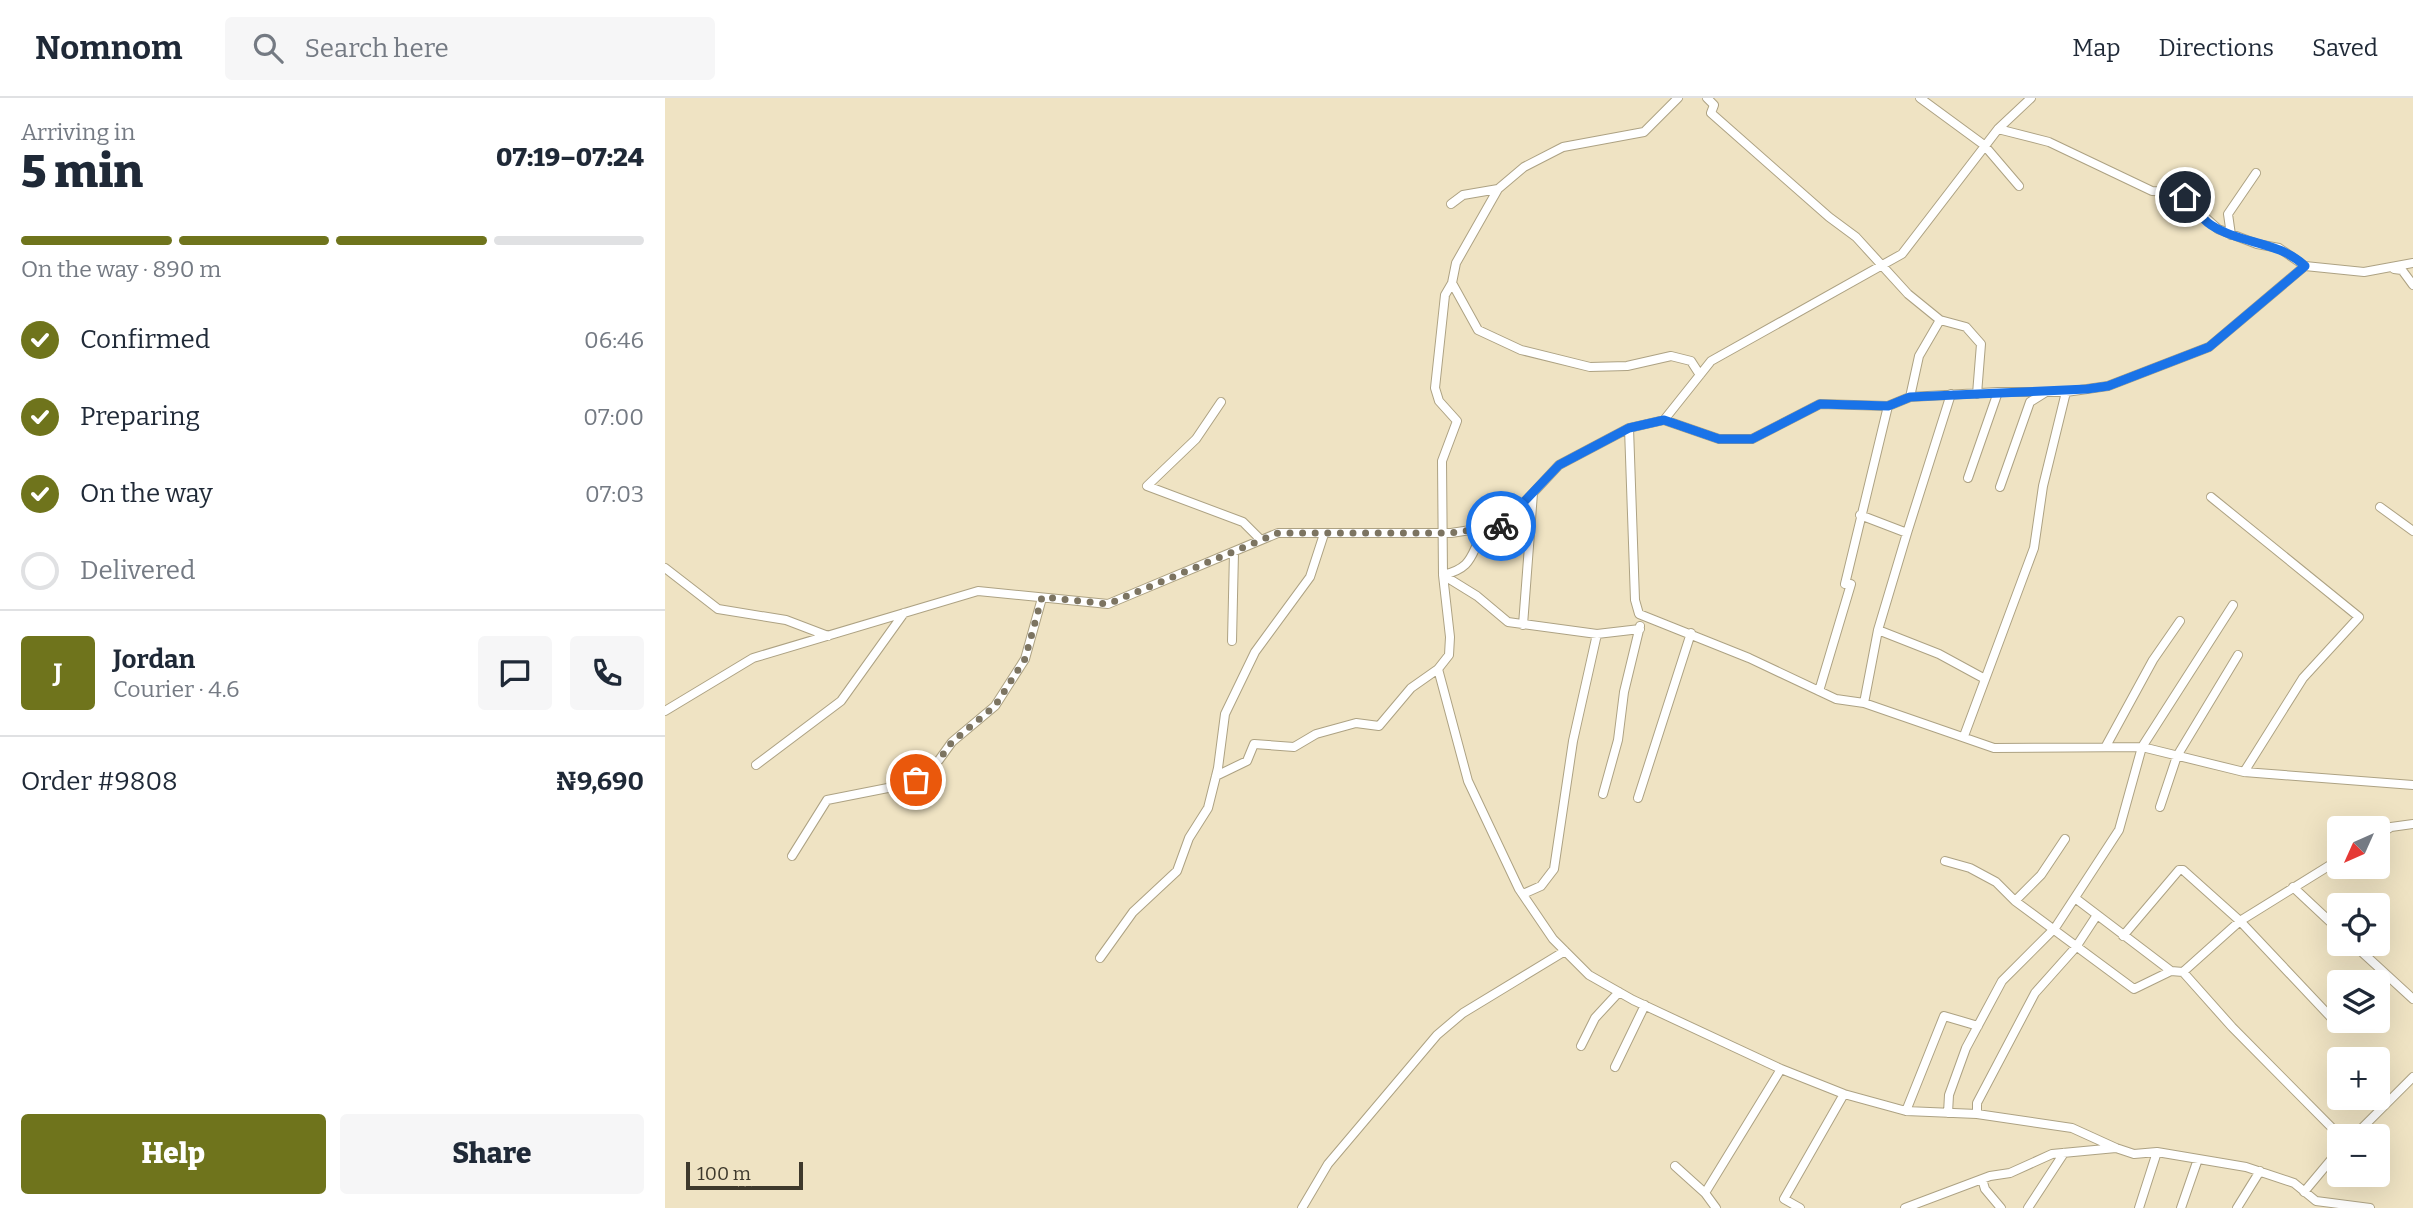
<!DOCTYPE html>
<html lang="en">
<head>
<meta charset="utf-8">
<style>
  body { margin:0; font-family:Bitter,serif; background:#f6f6f7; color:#1f2937; height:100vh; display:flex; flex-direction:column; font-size:26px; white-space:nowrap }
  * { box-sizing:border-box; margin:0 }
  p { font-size:23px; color:#747a83 }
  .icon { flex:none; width:38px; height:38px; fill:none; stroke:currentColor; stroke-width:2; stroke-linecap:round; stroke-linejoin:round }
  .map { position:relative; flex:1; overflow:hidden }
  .sheet { display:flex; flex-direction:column; background:#fff; width:665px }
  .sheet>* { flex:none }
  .needle { width:46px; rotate:225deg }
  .tools { position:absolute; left:1662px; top:718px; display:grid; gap:14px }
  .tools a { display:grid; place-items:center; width:63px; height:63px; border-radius:7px; background:#fff; box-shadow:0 7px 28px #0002; font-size:35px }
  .scale { position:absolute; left:21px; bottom:18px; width:117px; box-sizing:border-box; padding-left:7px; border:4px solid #3e392c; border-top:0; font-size:19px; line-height:24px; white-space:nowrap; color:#3e392c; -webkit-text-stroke:5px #efe3c3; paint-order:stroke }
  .pin { position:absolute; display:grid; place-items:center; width:60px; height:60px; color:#fff; margin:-30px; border:4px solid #fff; border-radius:50%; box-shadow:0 2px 7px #0007 }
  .courier { position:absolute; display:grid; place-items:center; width:70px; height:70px; margin:-35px; border:5px solid #1a73e8; border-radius:50%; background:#fff; color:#222; box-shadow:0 2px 9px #0007 }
  .headline em { font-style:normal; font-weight:800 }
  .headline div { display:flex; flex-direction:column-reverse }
  .headline { display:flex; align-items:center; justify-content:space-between; height:119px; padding:0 21px }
  h1 { font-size:46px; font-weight:800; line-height:52px }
  .bar { display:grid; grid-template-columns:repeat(4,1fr); gap:10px 7px; align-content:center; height:84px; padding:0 21px }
  .bar i { height:9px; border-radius:5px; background:#e0e1e3 }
  .bar .current { background:#6f741c }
  .bar p { grid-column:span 4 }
  .line { display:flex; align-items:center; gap:18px; padding:0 21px; border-top:2px solid #e0e1e3 }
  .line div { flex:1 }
  .round { display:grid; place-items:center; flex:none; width:74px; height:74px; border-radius:7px; background:#f6f6f7 }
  ol { padding:0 21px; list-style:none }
  li { display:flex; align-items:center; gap:21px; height:77px }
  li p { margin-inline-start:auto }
  li .icon { padding:7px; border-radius:50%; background:#6f741c; color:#fff; stroke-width:4 }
  li:last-child { color:#747a83 }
  li i { width:38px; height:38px; border:4px solid #e0e1e3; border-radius:50% }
  .button { display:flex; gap:14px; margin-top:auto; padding:14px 21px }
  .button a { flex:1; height:80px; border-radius:7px; background:#6f741c; color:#fff; font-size:28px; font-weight:800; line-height:80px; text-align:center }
  .button a+a { background:#f6f6f7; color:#1f2937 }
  header { display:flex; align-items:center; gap:42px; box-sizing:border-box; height:98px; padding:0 35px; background:#fff; border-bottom:2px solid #e0e1e3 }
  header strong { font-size:33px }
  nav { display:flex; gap:38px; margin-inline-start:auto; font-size:24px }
  .search { width:490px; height:63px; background:#f6f6f7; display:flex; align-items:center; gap:18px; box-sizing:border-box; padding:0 24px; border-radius:7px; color:#747a83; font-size:26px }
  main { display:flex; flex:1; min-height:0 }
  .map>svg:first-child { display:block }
</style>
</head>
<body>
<header>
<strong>Nomnom</strong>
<div class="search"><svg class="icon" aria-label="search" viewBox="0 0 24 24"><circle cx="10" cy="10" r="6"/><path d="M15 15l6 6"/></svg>Search here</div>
<nav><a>Map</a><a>Directions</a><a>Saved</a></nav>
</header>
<main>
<section class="sheet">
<div class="headline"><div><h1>5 min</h1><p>Arriving in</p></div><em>07:19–07:24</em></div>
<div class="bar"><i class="current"></i><i class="current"></i><i class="current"></i><i></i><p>On the way · 890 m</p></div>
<ol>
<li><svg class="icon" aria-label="check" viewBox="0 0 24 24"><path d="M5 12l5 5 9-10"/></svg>Confirmed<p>06:46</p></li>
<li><svg class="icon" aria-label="check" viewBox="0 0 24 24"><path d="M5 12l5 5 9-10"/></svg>Preparing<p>07:00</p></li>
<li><svg class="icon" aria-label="check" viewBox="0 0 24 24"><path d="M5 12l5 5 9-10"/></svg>On the way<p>07:03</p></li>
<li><i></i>Delivered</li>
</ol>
<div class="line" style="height:126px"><b class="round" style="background:#6f741c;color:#fff">J</b><div><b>Jordan</b><p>Courier · 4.6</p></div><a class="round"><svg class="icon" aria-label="chat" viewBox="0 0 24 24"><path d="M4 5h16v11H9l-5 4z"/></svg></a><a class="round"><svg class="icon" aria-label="phone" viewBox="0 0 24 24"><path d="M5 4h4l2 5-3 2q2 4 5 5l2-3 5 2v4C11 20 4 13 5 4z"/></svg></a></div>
<div class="line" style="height:91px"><div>Order #9808</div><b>₦9,690</b></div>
<div class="button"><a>Help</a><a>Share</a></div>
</section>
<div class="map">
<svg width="1748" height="1110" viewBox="0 0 1748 1110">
  <rect width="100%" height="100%" fill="#efe3c3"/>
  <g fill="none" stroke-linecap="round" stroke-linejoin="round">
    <g stroke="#ada283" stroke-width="10">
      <path id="minor" d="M1042,0L1049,7L1046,15L1164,119L1191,139L1243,196L1275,222L1301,229L1316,246L1312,296
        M1255,0L1319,47L1354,88
        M1333,31L1384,44L1487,93L1512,94L1553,131L1592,146L1614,150L1640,168L1699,174L1748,165
        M833,91L791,165L787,185L813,232L856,252L925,269L962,268L1006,258L1026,263L1035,277
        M786,106L798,97L833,91L859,69L898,49L979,34L1013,0
        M1566,137L1563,116L1591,75
        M1729,171L1737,172L1748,187
        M1245,299L1254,258L1275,222
        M556,304L531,341L482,388L578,424L596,442
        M999,322L1054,341H1087L1155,306L1223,308L1245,299L1333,294H1401L1443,288L1544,249L1640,168
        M964,330L970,502L974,516L1084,560L1171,601L1199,605L1329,650L1477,649L1579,674L1748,687
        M1303,380L1333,294
        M1335,389L1365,304L1381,294
        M1546,399L1694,519L1638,580L1579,674
        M1715,409L1748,433
        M1195,417L1242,435L1286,296
        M822,430C804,453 812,469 778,477L812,498L843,524L932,536L975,531
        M0,470L53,511L121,522L163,538
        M1180,486L1223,308
        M858,527L868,395
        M1213,532L1274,556L1320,581
        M567,543L569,454
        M773,571L803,683L854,791L888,841L924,877L968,902L1116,971L1179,996L1241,1013L1312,1016L1407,1030L1451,1050
        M1154,593L1186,486
        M1199,605L1213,532L1242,435
        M0,613L88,560L313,493L443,506L613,435H786L838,427L894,367L964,330L999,322L1046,263L1237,156L1333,31L1366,0
        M1299,638L1369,450L1378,388L1401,294
        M1441,648L1488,562L1515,523
        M91,667L176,603L239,515
        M551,678L582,663L589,646L629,649L651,636L691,625L714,628L746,590L773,571L784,557L785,539L778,477L777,363L792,323L774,303L770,290L780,197L787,185
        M938,696L953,642L959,594L975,528
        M973,700L1026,535
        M1495,709L1512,658L1573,557
        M1713,737L1726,729L1748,726
        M127,758L162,702L238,687L251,682L274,662L287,644L330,608L360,561L377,500
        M1280,763L1305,770L1331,784L1350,803L1469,891L1506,873
        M1628,789L1675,833
        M858,796L876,788L889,771L908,643L932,536
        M1410,800L1506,873L1518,874L1567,929L1675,1038
        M1350,803L1376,777L1400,741
        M1458,838L1514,772H1518L1575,823L1675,929
        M1687,845L1748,901
        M435,860L468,814L512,773L524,740L543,710L553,670L560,616L590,554L645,479L659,436
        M1518,874L1575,823L1675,761
        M916,948L930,920L954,894
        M950,969L980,907
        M1241,1013L1279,918L1313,928
        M1283,1015L1284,997L1301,950L1337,883L1390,830L1454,732L1477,649L1568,507
        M1312,1016V1005L1370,895L1411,849L1432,817
        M1689,1038L1748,979
        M1010,1068L1040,1095L1051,1110
        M1317,1081L1320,1091L1336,1110
        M1639,1094L1675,1051
        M1040,1095L1116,971
        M637,1110L663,1066L772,937L798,915L900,853
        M1135,1110L1119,1101L1179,996
        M1240,1110L1325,1078L1345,1075L1387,1056L1451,1050L1469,1056L1492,1054L1581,1069L1629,1085L1651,1103L1705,1110
        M1363,1110L1399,1055
        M1474,1110L1492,1054
        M1516,1110L1533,1061
        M1572,1110L1595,1073"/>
    </g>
    <use href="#minor" stroke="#fff" stroke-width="8"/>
  </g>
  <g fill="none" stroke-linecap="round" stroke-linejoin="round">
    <path stroke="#7c7461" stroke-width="7" stroke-dasharray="0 12.6" d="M251,682L274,662L287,644L330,608L360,561L377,499L443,506L613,435H786L836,428"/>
    <path stroke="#1a73e8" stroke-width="9" d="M836,428L894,367L964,330L999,322L1054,341H1087L1155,306L1223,308L1245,299L1422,291L1443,288L1544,249L1640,168C1614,143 1575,146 1546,127C1535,120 1529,108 1520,99"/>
  </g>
</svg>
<div class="tools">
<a><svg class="needle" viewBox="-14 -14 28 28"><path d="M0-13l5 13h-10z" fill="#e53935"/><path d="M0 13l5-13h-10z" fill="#747a83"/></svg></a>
<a><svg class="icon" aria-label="locate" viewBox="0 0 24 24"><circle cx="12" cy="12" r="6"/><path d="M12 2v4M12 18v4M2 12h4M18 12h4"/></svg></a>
<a><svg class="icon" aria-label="layers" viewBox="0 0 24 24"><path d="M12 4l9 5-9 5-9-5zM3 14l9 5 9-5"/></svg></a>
<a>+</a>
<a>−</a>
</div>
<div class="scale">100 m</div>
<div class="pin" style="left:251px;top:682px;background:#ea580c"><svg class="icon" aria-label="bag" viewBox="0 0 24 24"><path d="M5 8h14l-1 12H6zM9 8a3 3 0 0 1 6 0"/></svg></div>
<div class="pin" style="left:1520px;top:99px;background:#1f2937"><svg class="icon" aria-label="home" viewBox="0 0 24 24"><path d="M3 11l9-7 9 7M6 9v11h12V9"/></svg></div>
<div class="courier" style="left:836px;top:428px"><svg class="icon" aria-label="bike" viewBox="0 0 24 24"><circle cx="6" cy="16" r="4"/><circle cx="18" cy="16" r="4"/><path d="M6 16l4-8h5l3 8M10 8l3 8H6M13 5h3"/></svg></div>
</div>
</main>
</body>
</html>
